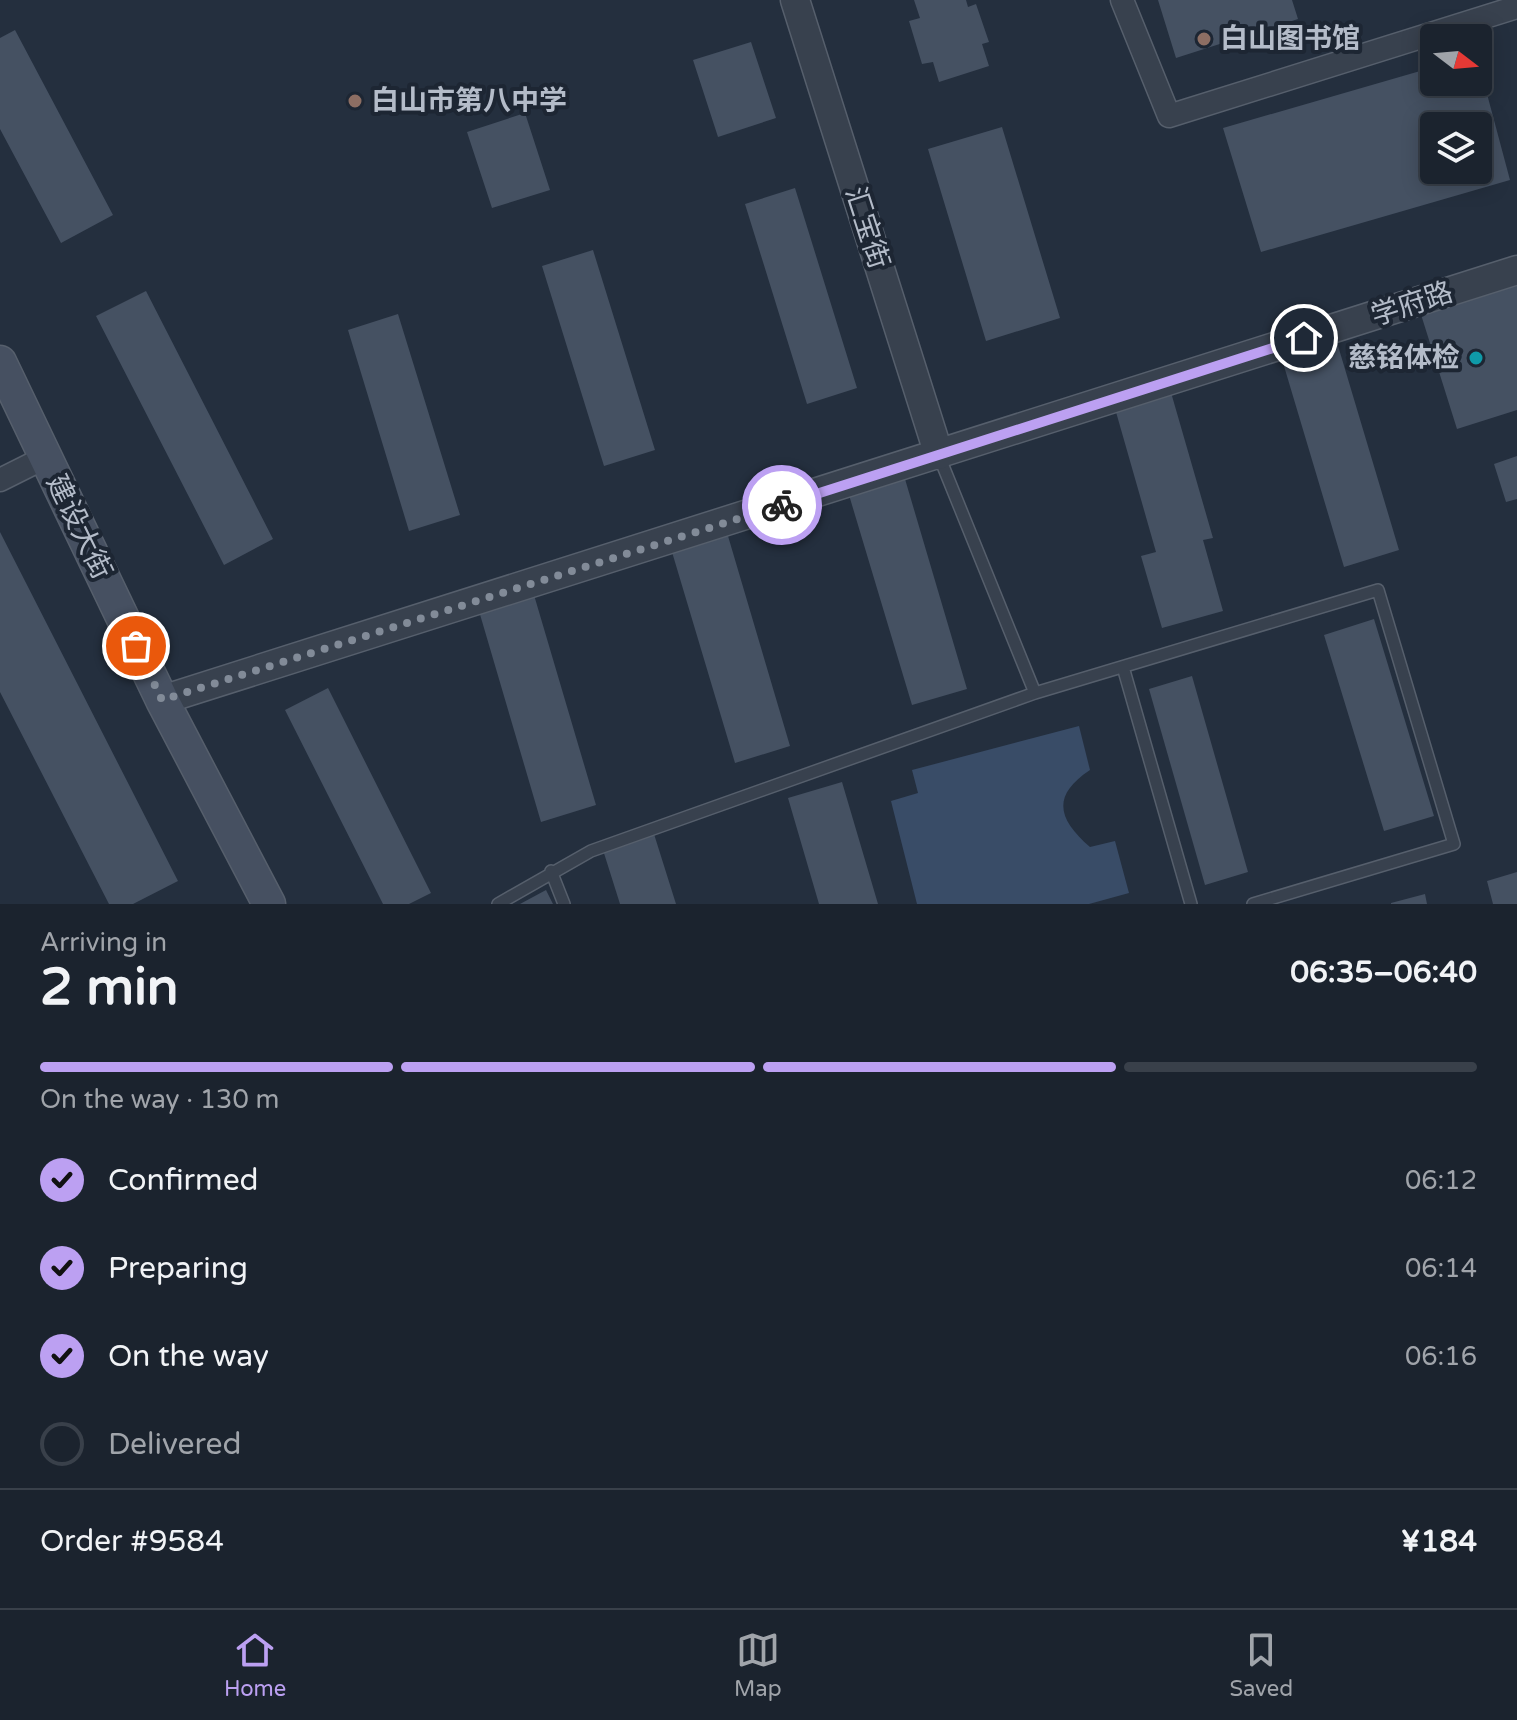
<!DOCTYPE html>
<html lang="en">
<head>
<meta charset="utf-8">
<style>
  body { margin:0; font-family:"Varela Round","Noto Sans SC",sans-serif; background:#282f3a; color:#f1f3f6; height:100vh; display:flex; flex-direction:column; font-size:30px; white-space:nowrap }
  * { box-sizing:border-box; margin:0 }
  p { font-size:26px; color:#a0a4aa }
  .icon { flex:none; width:44px; height:44px; fill:none; stroke:currentColor; stroke-width:2; stroke-linecap:round; stroke-linejoin:round }
  .map { position:relative; height:904px; overflow:hidden }
  .side { display:flex; flex-direction:column; background:#1b232e; flex:1 }
  .side>* { flex:none }
  .needle { width:52px; rotate:106deg }
  .buttons { position:absolute; left:1420px; top:24px; display:grid; gap:16px }
  .buttons a { display:grid; place-items:center; width:72px; height:72px; border-radius:8px; background:#1b232e; box-shadow:0 4px 20px #0003,0 0 0 2px #39404a; font-size:40px }
  .pin { position:absolute; display:grid; place-items:center; width:68px; height:68px; color:#fff; margin:-34px; border:4px solid #fff; border-radius:50%; box-shadow:0 2px 8px #0007 }
  .courier { position:absolute; display:grid; place-items:center; width:80px; height:80px; margin:-40px; border:6px solid #bca0f2; border-radius:50%; background:#fff; color:#222; box-shadow:0 2px 10px #0007 }
  .summary em { font-style:normal; font-weight:700 }
  .summary div { display:flex; flex-direction:column-reverse }
  .summary { display:flex; align-items:center; justify-content:space-between; height:136px; padding:0 40px }
  h1 { font-size:52px; font-weight:700; line-height:60px }
  .bar { display:grid; grid-template-columns:repeat(4,1fr); gap:12px 8px; align-content:center; height:96px; padding:0 40px }
  .bar i { height:10px; border-radius:6px; background:#39404a }
  .bar .on { background:#bca0f2 }
  .bar p { grid-column:span 4 }
  .line { display:flex; align-items:center; gap:20px; padding:0 40px; border-top:2px solid #39404a }
  .line div { flex:1 }
  ol { padding:0 40px; list-style:none }
  li { display:flex; align-items:center; gap:24px; height:88px }
  li p { margin-inline-start:auto }
  li .icon { padding:8px; border-radius:50%; background:#bca0f2; color:#111; stroke-width:4 }
  li:last-child { color:#a0a4aa }
  li i { width:44px; height:44px; border:4px solid #39404a; border-radius:50% }
  .tabs { display:flex; justify-content:space-around; align-items:center; height:112px; border-top:2px solid #39404a; background:#1b232e; font-size:22px; color:#a0a4aa }
  .tabs a { display:grid; justify-items:center; gap:4px }
  .tabs .on { color:#bca0f2 }
  .map>svg:first-child { display:block }
</style>
</head>
<body>
<div class="map">
<svg width="1517" height="904" viewBox="0 0 1517 904">
  <rect width="100%" height="100%" fill="#242f3e"/>
  <path fill="#394c67" d="M1079,726L1090,770C1051,796 1058,819 1090,847L1115,841L1129,893L1089,904H917L891,801L918,793L912,770Z"/>
  <path fill="#455162" fill-rule="evenodd" d="M914,0H966L968,7L976,4L989,42L982,44L989,66L939,82L933,62L922,64L909,21L920,18Z
    M1158,0H1292L1298,19L1176,58Z
    M15,30L113,215L61,243L0,129V38Z
    M751,42L776,118L718,137L693,60Z
    M1479,64L1510,180L1261,252L1223,128L1434,67V82H1478ZM1434,126H1478V170H1434Z
    M525,113L550,190L492,208L467,132Z
    M1002,127L1060,318L986,341L928,149Z
    M795,188L857,388L807,404L745,204Z
    M593,250L655,450L604,466L542,266Z
    M1517,273V410L1457,429L1418,305Z
    M146,291L273,539L224,565L96,316Z
    M398,314L460,515L409,531L348,330Z
    M1336,339L1399,550L1344,567L1281,356Z
    M1170,389L1213,538L1203,540L1223,611L1162,628L1141,556L1156,552L1114,405Z
    M1517,456V499L1506,502L1494,464Z
    M905,479L967,689L912,705L849,495Z
    M0,532L178,881L133,904H109L0,692Z
    M728,536L790,746L735,763L672,552Z
    M534,595L596,805L541,822L479,611Z
    M1374,619L1434,816L1384,831L1324,635Z
    M1192,676L1248,872L1205,885L1149,689Z
    M328,688L431,893L409,904H383L285,710Z
    M842,782L878,904H819L788,798Z
    M654,834L676,904H620L603,850Z
    M1517,872V904H1493L1487,881Z
    M546,890L553,904H520Z
    M1425,894L1427,904H1391V903Z"/>
  <g fill="none" stroke-linecap="round" stroke-linejoin="round">
    <g stroke="#565f6c" stroke-width="14">
      <path id="service" d="M1123,667L1191,904
        M1035,693L1378,590L1454,844L1253,904
        M551,871L564,904
        M498,904L591,851L1035,693L939,456"/>
    </g>
    <g stroke="#565f6c" stroke-width="25">
      <path id="minor" d="M1122,0L1169,116L1517,7
        M0,480L46,457"/>
    </g>
    <g stroke="#565f6c" stroke-width="31">
      <path id="tertiary" d="M795,0L939,455
        M162,700L1517,270"/>
    </g>
    <g stroke="#565f6c" stroke-width="35">
      <path id="secondary" d="M0,362L162,700L269,904"/>
    </g>
    <use href="#service" stroke="#38414e" stroke-width="11"/>
    <use href="#minor" stroke="#38414e" stroke-width="22"/>
    <use href="#tertiary" stroke="#38414e" stroke-width="28"/>
    <use href="#secondary" stroke="#465061" stroke-width="32"/>
  </g>
  <g fill="none" stroke-linecap="round" stroke-linejoin="round">
    <path stroke="#828b98" stroke-width="8" stroke-dasharray="0 14.4" d="M136,646L162,700L782,505"/>
    <path stroke="#bca0f2" stroke-width="10" d="M782,505L1304,338"/>
  </g>
  <g fill="#8d6e63" stroke="#1d2633" stroke-width="3">
    <circle cx="1204" cy="39" r="8"/>
    <circle cx="355" cy="101" r="8"/>
  </g>
  <circle fill="#0f9aa8" stroke="#1d2633" stroke-width="3" cx="1476" cy="358" r="8"/>
  <g text-anchor="middle" dominant-baseline="central" stroke-width="8" stroke-linejoin="round" paint-order="stroke">
    <g font-size="28" font-weight="bold" fill="#b4bcc9" stroke="#1d2633" text-anchor="start">
      <text x="1220" y="39">白山图书馆</text>
      <text x="371" y="101">白山市第八中学</text>
      <text x="1460" y="358" text-anchor="end">慈铭体检</text>
    </g>
    <g font-size="28" fill="#b4bcc9" stroke="#1d2633">
      <text transform="translate(867 228) rotate(72)">汇宝街</text>
      <text transform="translate(1412 304) rotate(-18)">学府路</text>
      <text transform="translate(79 527) rotate(64)">建设大街</text>
    </g>
  </g>
</svg>
<div class="buttons">
<a><svg class="needle" viewBox="-14 -14 28 28"><path d="M0-13l5 13h-10z" fill="#e53935"/><path d="M0 13l5-13h-10z" fill="#a0a4aa"/></svg></a>
<a><svg class="icon" aria-label="layers" viewBox="0 0 24 24"><path d="M12 4l9 5-9 5-9-5zM3 14l9 5 9-5"/></svg></a>
</div>
<div class="pin" style="left:136px;top:646px;background:#ea580c"><svg class="icon" aria-label="bag" viewBox="0 0 24 24"><path d="M5 8h14l-1 12H6zM9 8a3 3 0 0 1 6 0"/></svg></div>
<div class="pin" style="left:1304px;top:338px;background:#1f2937"><svg class="icon" aria-label="home" viewBox="0 0 24 24"><path d="M3 11l9-7 9 7M6 9v11h12V9"/></svg></div>
<div class="courier" style="left:782px;top:505px"><svg class="icon" aria-label="bike" viewBox="0 0 24 24"><circle cx="6" cy="16" r="4"/><circle cx="18" cy="16" r="4"/><path d="M6 16l4-8h5l3 8M10 8l3 8H6M13 5h3"/></svg></div>
</div>
<section class="side">
<div class="summary"><div><h1>2 min</h1><p>Arriving in</p></div><em>06:35–06:40</em></div>
<div class="bar"><i class="on"></i><i class="on"></i><i class="on"></i><i></i><p>On the way · 130 m</p></div>
<ol>
<li><svg class="icon" aria-label="check" viewBox="0 0 24 24"><path d="M5 12l5 5 9-10"/></svg>Confirmed<p>06:12</p></li>
<li><svg class="icon" aria-label="check" viewBox="0 0 24 24"><path d="M5 12l5 5 9-10"/></svg>Preparing<p>06:14</p></li>
<li><svg class="icon" aria-label="check" viewBox="0 0 24 24"><path d="M5 12l5 5 9-10"/></svg>On the way<p>06:16</p></li>
<li><i></i>Delivered</li>
</ol>
<div class="line" style="height:104px"><div>Order #9584</div><b>¥184</b></div>
</section>
<nav class="tabs">
<a class="on"><svg class="icon" aria-label="home" viewBox="0 0 24 24"><path d="M3 11l9-7 9 7M6 9v11h12V9"/></svg>Home</a>
<a><svg class="icon" aria-label="map" viewBox="0 0 24 24"><path d="M3 6l6-2 6 2 6-2v14l-6 2-6-2-6 2zM9 4v14M15 6v14"/></svg>Map</a>
<a><svg class="icon" aria-label="saved" viewBox="0 0 24 24"><path d="M7 4h10v16l-5-4-5 4z"/></svg>Saved</a>
</nav>
</body>
</html>
